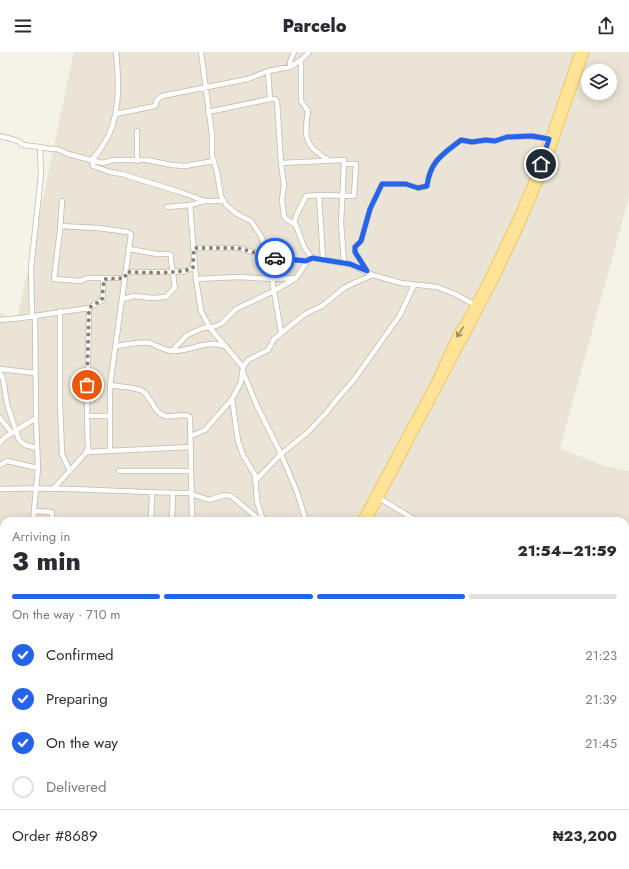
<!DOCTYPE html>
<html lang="en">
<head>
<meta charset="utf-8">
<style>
  body { margin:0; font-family:Jost,sans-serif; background:#f2f2f3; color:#2b2b33; height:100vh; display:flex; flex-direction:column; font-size:15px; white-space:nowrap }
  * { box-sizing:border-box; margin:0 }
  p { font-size:13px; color:#7c7c81 }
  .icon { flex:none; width:22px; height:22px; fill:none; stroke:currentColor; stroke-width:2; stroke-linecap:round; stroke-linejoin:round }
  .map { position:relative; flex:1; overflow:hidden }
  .sheet { position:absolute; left:0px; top:465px; width:629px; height:352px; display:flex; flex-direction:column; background:#fff; border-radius:12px 12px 0 0; box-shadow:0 2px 10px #0003 }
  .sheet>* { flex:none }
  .fabs { position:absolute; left:581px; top:12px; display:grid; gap:8px }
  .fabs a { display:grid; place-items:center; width:36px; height:36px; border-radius:50%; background:#fff; box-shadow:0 2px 10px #0003; font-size:20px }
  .pin { position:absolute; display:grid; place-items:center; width:34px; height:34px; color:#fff; margin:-17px; border:2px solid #fff; border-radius:50%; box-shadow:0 1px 4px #0007 }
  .courier { position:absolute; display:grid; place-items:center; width:40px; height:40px; margin:-20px; border:3px solid #2563eb; border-radius:50%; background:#fff; color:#222; box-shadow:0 1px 5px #0007 }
  .overview em { font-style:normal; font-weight:800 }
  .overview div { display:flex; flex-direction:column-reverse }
  .overview { display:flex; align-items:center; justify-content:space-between; height:68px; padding:0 12px }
  h1 { font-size:26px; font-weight:800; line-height:30px }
  .bar { display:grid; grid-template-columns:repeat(4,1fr); gap:6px 4px; align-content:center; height:48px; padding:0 12px }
  .bar i { height:5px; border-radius:3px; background:#e1e1e2 }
  .bar .on { background:#2563eb }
  .bar p { grid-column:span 4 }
  .line { display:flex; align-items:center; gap:10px; padding:0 12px; border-top:1px solid #e1e1e2 }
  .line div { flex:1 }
  ol { padding:0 12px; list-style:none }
  li { display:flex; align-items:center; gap:12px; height:44px }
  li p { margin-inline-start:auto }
  li .icon { padding:4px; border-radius:50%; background:#2563eb; color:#fff; stroke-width:4 }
  li:last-child { color:#7c7c81 }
  li i { width:22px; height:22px; border:2px solid #e1e1e2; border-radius:50% }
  header { display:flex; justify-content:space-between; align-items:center; height:52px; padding:0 12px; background:#fff; font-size:18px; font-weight:800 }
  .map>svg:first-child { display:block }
</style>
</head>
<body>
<header><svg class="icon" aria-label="menu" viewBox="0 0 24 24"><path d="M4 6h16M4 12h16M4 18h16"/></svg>Parcelo<svg class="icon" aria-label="share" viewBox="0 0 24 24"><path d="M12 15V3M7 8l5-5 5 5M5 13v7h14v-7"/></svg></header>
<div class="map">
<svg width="629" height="817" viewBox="0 0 629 817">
  <rect width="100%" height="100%" fill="#f5f2e8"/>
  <path fill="#eae4d6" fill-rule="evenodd" d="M74,0H629V145L560,396L604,414L629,419V760L625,765V469H4V813H582L579,817H0V261L17,268ZM588,19H610V41H588Z"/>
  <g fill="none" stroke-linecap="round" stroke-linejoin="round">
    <g stroke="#c2baaa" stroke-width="6">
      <path id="minor" d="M116,0C119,30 121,67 103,93C100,98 96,103 92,108L93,114L110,120L122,122L180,140L205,149
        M201,0L212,83V103L217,120L221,144L226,153L237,162L251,169L261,184L268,204L281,280
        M301,8V49L308,59C304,86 304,93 328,108
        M290,15V10L294,0
        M270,47H275L277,49L281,111L284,133L282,148L284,164L286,167L296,173L304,195L312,206L350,212L373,223L401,231L437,235L455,242L475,253
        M208,60L270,47L268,19
        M116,62L155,54L157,48L162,44L248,27L268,19L290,15L301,8L309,0
        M0,84L18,89L23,93L40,95L41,123L31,216L32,265
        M40,95L51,97H57L68,102L102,111L114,108H147L171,113L185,114L214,109
        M137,109V79
        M281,111L344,108V112H356L354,144L319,143L306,144L297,162L294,171
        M344,112L341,171L344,211
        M319,143L323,207
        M62,149L60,178L54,227L80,229L87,226H125
        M190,153L196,227L201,259L210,276L243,315
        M167,155L190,153L205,149H224
        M60,174L98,176L128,180L131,182L110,333V399
        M194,196H238L276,206L291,208H308
        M129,197L157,202H169L171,203V209L173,220L185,219L193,216V212
        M367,219L355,200V195L361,189L370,157L382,132H406L418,136L427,134C430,109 443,102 461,88L472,90L486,88L495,89L507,85L532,84L549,87
        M196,227L238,225L272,227L296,226
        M123,247L134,244L152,246L166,245L175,235L174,230L173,220H126
        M60,259V351L62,402L70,419
        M0,268L21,266L89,256L102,248L103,243V227
        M116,294C125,293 142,289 150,291C158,294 166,300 176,299C192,298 208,288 224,294
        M172,299L187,283L203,276L213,275L221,272L236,257L274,239L291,229L296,226L308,208L312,206
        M0,317L35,321
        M243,320L257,354L281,402L297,440L306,469
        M0,321L3,327L7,352L19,388L25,393L37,396
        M110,333C119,335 138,335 144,340C152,347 154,361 165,364C173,366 183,360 190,365L192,469
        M232,347L238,389L243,403L255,423L257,449L263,469
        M87,364H110
        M0,366L12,381
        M191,384L205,378L232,347L241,330L243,315L248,308L268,298L274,287L305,262L322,254L344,236L356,230L373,223
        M0,391L4,386L36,366
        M87,400L191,395
        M0,413L7,409L38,416
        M119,419H191
        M256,428L281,402L308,380L327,360L337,347L353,329L400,263L414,233
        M54,436L85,402L88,397L87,364L89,256
        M0,437C64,434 128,441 192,441
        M192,442L209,448L225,443L231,444L261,469
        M379,446L417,469
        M35,459L52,460V469
        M33,469L38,416L36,366L35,264
        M151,469L152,441
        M172,469L173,441
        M0,483H4
        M0,506H4
        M0,527L4,528
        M0,552H4
        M0,574H4
        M0,596H4
        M0,622L4,623
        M0,647H4
        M0,660L4,659
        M625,674L629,680
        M625,717H629
        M625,739H629
        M0,759L4,761
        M0,783L4,774
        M0,813L9,817
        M204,813L208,817
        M349,813L352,817
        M393,813L397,817
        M460,813L463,817
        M528,813L532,817
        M12,817L13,813
        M112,817L114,813
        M324,817L326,813"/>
    </g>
    <g stroke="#efc75d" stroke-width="9">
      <path id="primary" d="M361,469L435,331L459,279L465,271L487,230L517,167L541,111L579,0
        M367,469L494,229L523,167L545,115L585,0
        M177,817L179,813"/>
    </g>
    <use href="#minor" stroke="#fff" stroke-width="4.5"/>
    <use href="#primary" stroke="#ffe498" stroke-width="7"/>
  </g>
  <defs><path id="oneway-shaft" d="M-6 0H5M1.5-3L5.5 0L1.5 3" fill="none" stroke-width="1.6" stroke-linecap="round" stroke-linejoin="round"/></defs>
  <use stroke="#9b8b62" href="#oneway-shaft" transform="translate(460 280) rotate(122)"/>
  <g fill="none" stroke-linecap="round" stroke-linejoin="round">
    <path stroke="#868074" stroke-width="4" stroke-dasharray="0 7.2" d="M87,333L89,256L102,248L104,227L125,226L126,220C145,220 176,223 193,216L194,196H238L275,206"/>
    <path stroke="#2563eb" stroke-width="5" d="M275,206L306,209L312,206L350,212L367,219L355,200V195L361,189L370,157L382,132H406L418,136L427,134C430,109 443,102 461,88L472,90L486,88L495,89L507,85L532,84L549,87L541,112"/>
  </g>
</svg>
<div class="fabs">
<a><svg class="icon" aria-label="layers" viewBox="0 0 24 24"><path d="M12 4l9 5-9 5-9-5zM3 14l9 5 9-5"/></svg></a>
</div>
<div class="pin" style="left:87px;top:333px;background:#ea580c"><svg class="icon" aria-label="bag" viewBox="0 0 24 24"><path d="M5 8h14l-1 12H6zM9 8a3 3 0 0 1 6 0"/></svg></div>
<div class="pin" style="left:541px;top:112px;background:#1f2937"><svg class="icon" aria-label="home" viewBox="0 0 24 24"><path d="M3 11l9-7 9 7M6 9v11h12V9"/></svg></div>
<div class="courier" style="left:275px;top:206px"><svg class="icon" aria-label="car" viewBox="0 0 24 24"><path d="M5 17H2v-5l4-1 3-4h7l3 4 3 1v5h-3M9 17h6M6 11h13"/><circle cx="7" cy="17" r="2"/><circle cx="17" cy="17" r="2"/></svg></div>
<section class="sheet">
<div class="overview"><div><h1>3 min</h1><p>Arriving in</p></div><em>21:54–21:59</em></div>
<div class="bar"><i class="on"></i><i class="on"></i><i class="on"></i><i></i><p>On the way · 710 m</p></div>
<ol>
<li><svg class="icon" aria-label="check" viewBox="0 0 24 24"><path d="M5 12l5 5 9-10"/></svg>Confirmed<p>21:23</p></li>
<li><svg class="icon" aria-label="check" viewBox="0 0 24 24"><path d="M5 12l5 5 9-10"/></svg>Preparing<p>21:39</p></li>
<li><svg class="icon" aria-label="check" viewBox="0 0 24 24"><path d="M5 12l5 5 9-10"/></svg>On the way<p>21:45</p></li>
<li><i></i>Delivered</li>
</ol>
<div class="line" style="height:52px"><div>Order #8689</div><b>₦23,200</b></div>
</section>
</div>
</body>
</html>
